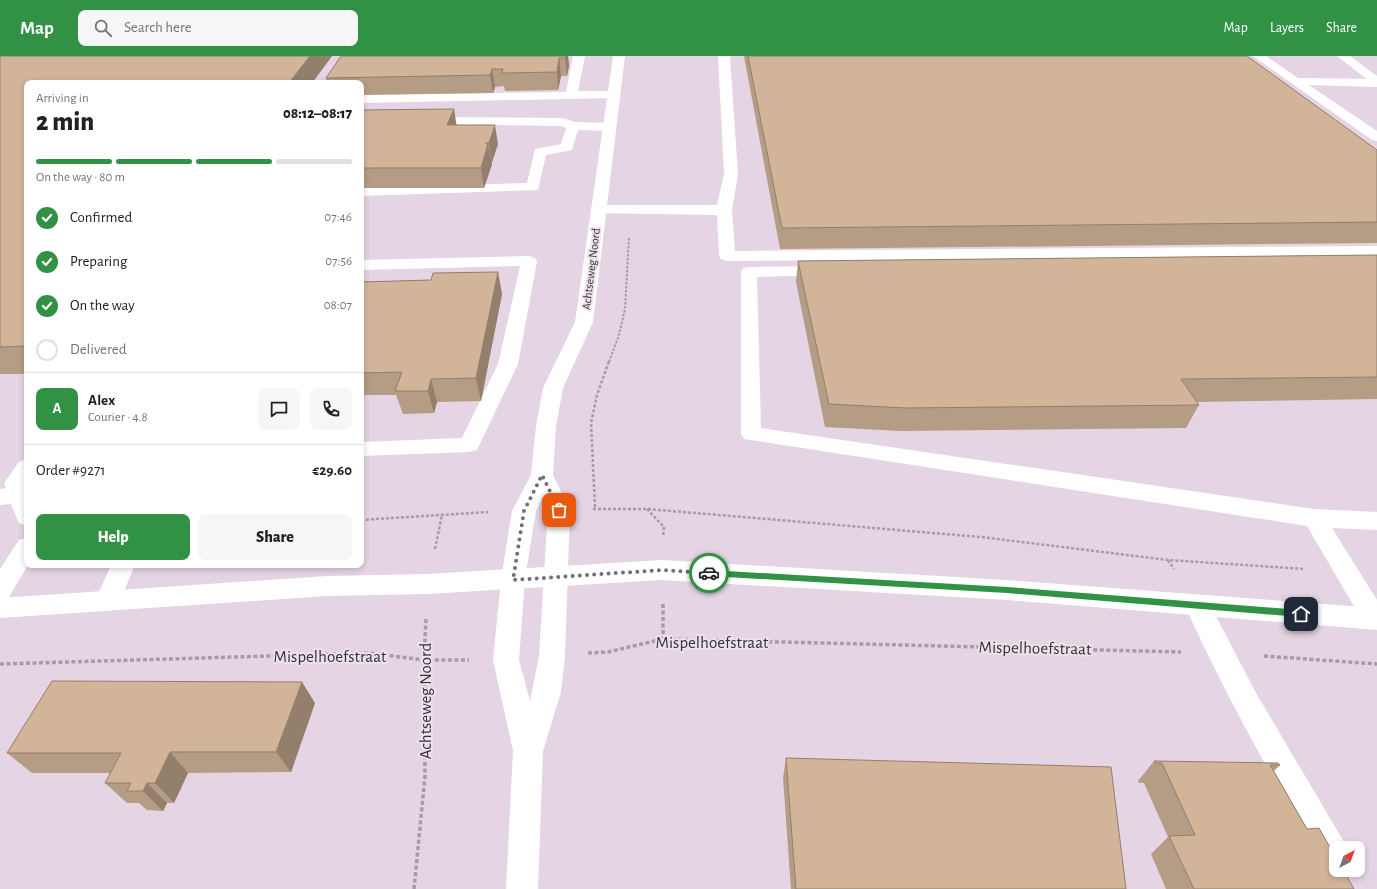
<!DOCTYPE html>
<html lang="en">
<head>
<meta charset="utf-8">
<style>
  body { margin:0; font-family:"Alegreya Sans",sans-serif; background:#f6f6f6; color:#202124; height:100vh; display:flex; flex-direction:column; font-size:15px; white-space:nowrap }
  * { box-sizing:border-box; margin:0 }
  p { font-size:13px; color:#757577 }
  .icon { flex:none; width:22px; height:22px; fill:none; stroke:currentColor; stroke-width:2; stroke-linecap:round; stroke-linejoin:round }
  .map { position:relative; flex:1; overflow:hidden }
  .details { position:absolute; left:24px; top:24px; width:340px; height:488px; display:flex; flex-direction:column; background:#fff; border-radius:8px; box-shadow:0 2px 6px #0003 }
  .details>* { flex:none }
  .needle { width:26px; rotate:41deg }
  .tools { position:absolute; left:1329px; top:785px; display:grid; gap:8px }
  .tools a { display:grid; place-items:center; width:36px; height:36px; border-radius:8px; background:#fff; box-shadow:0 2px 6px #0003; font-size:20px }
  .pin { position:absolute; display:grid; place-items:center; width:34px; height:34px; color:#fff; margin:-17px; border-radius:8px; box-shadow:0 2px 6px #0006 }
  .courier { position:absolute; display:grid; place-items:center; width:40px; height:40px; margin:-20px; border:3px solid #319144; border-radius:50%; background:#fff; color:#222; box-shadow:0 1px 5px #0007 }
  .summary em { font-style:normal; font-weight:800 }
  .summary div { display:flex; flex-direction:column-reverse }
  .summary { display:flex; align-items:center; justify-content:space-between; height:68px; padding:0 12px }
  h1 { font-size:26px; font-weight:800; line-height:30px }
  .bar { display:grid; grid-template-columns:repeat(4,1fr); gap:6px 4px; align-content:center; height:48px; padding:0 12px }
  .bar i { height:5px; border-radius:3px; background:#e0e0e0 }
  .bar .selected { background:#319144 }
  .bar p { grid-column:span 4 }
  .line { display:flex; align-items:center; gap:10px; padding:0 12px; border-top:1px solid #e0e0e0 }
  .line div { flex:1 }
  .round { display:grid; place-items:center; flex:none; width:42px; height:42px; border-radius:8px; background:#f6f6f6 }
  ol { padding:0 12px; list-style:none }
  li { display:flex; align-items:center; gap:12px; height:44px }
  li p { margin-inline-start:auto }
  li .icon { padding:4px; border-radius:50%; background:#319144; color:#fff; stroke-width:4 }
  li:last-child { color:#757577 }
  li i { width:22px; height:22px; border:2px solid #e0e0e0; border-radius:50% }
  .primary-button { display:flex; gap:8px; margin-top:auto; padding:8px 12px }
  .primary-button a { flex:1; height:46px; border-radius:8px; background:#319144; color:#fff; font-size:16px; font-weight:800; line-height:46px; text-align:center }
  .primary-button a+a { background:#f6f6f6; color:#202124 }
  header { display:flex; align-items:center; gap:24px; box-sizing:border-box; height:56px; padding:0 20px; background:#319144; color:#fff }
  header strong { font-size:19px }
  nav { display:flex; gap:22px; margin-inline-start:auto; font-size:14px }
  .search { width:280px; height:36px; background:#f6f6f6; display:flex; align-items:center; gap:10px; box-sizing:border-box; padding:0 14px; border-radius:8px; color:#757577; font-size:15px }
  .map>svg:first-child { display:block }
</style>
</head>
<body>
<header>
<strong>Map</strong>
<div class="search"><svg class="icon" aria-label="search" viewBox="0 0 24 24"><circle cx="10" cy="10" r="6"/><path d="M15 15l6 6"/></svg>Search here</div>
<nav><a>Map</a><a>Layers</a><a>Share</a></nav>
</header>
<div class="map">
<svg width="1377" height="833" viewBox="0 0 1377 833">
  <rect width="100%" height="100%" fill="#ede2eb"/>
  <path fill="#e5d4e3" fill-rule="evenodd" d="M0,0H1377V833H0ZM27,27H361V509H27ZM1336,792H1358V814H1336Z"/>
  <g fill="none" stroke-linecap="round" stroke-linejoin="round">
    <path stroke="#a59da4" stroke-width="2" stroke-dasharray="2.5 1.5" stroke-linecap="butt" d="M609,306L619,279L625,253L629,181"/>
    <path stroke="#a59da4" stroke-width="2.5" stroke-dasharray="3 2" stroke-linecap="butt" d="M595,451L591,367L597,339L609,305
      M593,453H647L981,481L1168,504L1305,513
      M647,453L664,471L663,481
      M361,464L488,456
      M435,493L442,459
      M1168,504L1174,513"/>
    <path stroke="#a59da4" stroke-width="3.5" stroke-dasharray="4 2.5" stroke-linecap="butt" d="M663,548V583
      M588,597L608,596L663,583L1181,596
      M1264,600L1377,608
      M0,608L369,597L424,604H469
      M414,833L425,720L424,604L426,562"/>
    <path fill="#fff" fill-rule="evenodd" d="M573,0H585L578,35H614L618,36L620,39L618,42L361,47V39L566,36Z
      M718,0H730L738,118L732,154L735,195L1377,190V200L727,205L721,203L719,200L717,159L594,157L591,154L594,151L599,149H717L724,118Z
      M1253,0H1266L1298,22L1377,23V31L1309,29L1377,75V85L1372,84Z
      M426,61L563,62L575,66L610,67L616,71L610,75L578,74L572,94L546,99L538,134L361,140V132L527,127L535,93L561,88L566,72L561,70L421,68L420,65Z
      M529,200L535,202L537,205L518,308L477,394L469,396L361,400V386L462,382L498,308L520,210L361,214V204Z
      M828,210L834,211L836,215L834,219L757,221L761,372L1314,453L1377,456V474L1332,472L1377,544V573L1366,571L1307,470L744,383L741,378V216L743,212L749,211Z
      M27,403V470L19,467L11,448L0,449V433L6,432L4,427L19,406Z
      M27,482V509H28L9,541L0,544V513L19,484Z
      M111,509H135L117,552L108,555L99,552L95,545Z
      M1198,540L1207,543L1256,637L1347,791L1348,792H1336V814H1346L1336,818L1325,813C1275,727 1226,641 1185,550L1189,543Z"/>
    <path fill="#fff" fill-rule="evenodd" d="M1337,0H1350L1377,20V30L1373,28Z
      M662,504L1007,524L1377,552V574L1007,544L662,524L428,538L327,540L0,562V542L327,520L428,518Z"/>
    <path fill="#fff" fill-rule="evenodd" d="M613,0H625L593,266L563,332L556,370L553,419L570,454L565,600L561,636L543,695L538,833H506L513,695L493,604L501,523L512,455L531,419L536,370L543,332L575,266ZM542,442L548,454L539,600L530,645L519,604L525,523L536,455Z"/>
  </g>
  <path fill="#b59c84" d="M0,0H332L312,27H27V318H0Z
    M568,0L569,10L567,20H561L558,34L505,35L504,30L495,31L493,37L361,39V27H327L326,22Z
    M744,0H1247L1377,94V187L780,193Z
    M361,54L457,69L498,88L492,106V108L484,132H361Z
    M1377,199V343L1196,346L1199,349L1186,372L900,375L825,371L796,226L798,205Z
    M498,216L502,238L481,345L437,346L434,357L403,358L396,339H361V226L431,224Z
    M315,647L291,716L188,717L174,747H167L163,755L147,754L139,747H127L105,727L110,717H32L7,697Z
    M786,702L1126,833H791L783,722Z
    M1154,705L1280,709L1274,715L1307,773L1354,833H1166L1151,798L1168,781L1144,727H1139L1138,725Z"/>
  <path fill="#937f6b" d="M310,0H332L312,27H289Z
    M566,0H568L569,10L567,20L565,2Z
    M559,2L561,20L558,34L557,16Z
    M492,13L495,31L493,37L490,19Z
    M454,53L457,72L447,69Z
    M495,69L498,88L492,106L489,87Z
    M486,87L487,93L488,88L492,108L484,132L481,112Z
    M498,216L502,238L481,345L476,322Z
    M431,323L437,346L434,357L428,335Z
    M302,626L315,647L291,716L276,696Z
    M170,696L188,717L174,747L155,727Z
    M147,727L167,747L163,755L143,735Z"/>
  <path fill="#d2b599" stroke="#937f6b" d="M0,0H310L289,27H27V290L0,291Z
    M341,0H566L565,2H559L557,16L502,17L503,13H492L490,19L326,22Z
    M748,0H1247L1377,94V166L782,172Z
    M454,53L447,69H495L489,87H486V88H488L481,112H361V54Z
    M1377,199V321L1181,323L1199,349L906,352L829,348L798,205Z
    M498,216L476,322L431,323L428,335H395L402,316L361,317V226L431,224L433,217Z
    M52,625L302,626L276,696H170L155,727H147L143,735H127L131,727H105L121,697H7Z
    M786,702L1111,711L1126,833H796Z
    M1154,705L1278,707L1280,709H1270L1307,773L1319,772L1336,802V814H1343L1354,833H1194L1169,780L1195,779L1162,707H1156Z"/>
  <path fill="#319144" d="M709,514L1007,531L1301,554L1305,558L1301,561L1007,537L709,520L705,517Z"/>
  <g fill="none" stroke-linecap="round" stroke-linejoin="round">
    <path stroke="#756f75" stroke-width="4" stroke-dasharray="0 7.2" d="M559,454L542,419L524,455L513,524L662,514L709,517"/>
  </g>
  <g text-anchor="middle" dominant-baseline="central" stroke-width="4" stroke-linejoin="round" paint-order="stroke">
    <g font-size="12" fill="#353135" stroke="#ede2eb">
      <text transform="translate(591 213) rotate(-83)">Achtseweg Noord</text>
    </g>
    <g font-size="17" fill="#353135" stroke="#ede2eb">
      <text x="712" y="586">Mispelhoefstraat</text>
      <text transform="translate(1035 592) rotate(1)">Mispelhoefstraat</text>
      <text x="330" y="600">Mispelhoefstraat</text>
      <text transform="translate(425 645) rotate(-90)">Achtseweg Noord</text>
    </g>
  </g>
</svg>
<div class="tools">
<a><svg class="needle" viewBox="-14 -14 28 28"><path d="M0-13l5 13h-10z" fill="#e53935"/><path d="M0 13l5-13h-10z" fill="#757577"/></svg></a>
</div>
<div class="pin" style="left:559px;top:454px;background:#ea580c"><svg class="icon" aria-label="bag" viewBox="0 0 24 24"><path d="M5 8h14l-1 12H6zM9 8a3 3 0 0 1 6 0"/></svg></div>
<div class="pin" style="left:1301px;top:558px;background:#1f2937"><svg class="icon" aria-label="home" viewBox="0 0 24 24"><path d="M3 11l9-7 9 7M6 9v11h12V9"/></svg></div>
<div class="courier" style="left:709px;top:517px"><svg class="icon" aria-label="car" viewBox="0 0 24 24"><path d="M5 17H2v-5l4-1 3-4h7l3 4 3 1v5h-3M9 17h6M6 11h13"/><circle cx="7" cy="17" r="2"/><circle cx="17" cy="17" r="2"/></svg></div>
<section class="details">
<div class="summary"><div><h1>2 min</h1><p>Arriving in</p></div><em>08:12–08:17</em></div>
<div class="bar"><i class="selected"></i><i class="selected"></i><i class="selected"></i><i></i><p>On the way · 80 m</p></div>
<ol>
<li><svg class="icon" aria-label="check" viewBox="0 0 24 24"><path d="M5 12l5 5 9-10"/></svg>Confirmed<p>07:46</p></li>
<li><svg class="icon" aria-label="check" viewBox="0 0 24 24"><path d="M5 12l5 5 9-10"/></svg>Preparing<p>07:56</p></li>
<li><svg class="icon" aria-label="check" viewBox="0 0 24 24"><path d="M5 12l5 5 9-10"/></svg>On the way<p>08:07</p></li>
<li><i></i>Delivered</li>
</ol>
<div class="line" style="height:72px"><b class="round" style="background:#319144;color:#fff">A</b><div><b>Alex</b><p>Courier · 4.8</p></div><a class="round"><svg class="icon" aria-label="chat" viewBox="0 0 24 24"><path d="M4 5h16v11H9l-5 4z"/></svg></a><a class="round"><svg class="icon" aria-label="phone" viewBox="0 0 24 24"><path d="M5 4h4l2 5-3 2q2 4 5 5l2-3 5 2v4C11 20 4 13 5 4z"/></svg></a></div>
<div class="line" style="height:52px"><div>Order #9271</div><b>€29.60</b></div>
<div class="primary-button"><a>Help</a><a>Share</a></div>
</section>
</div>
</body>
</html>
